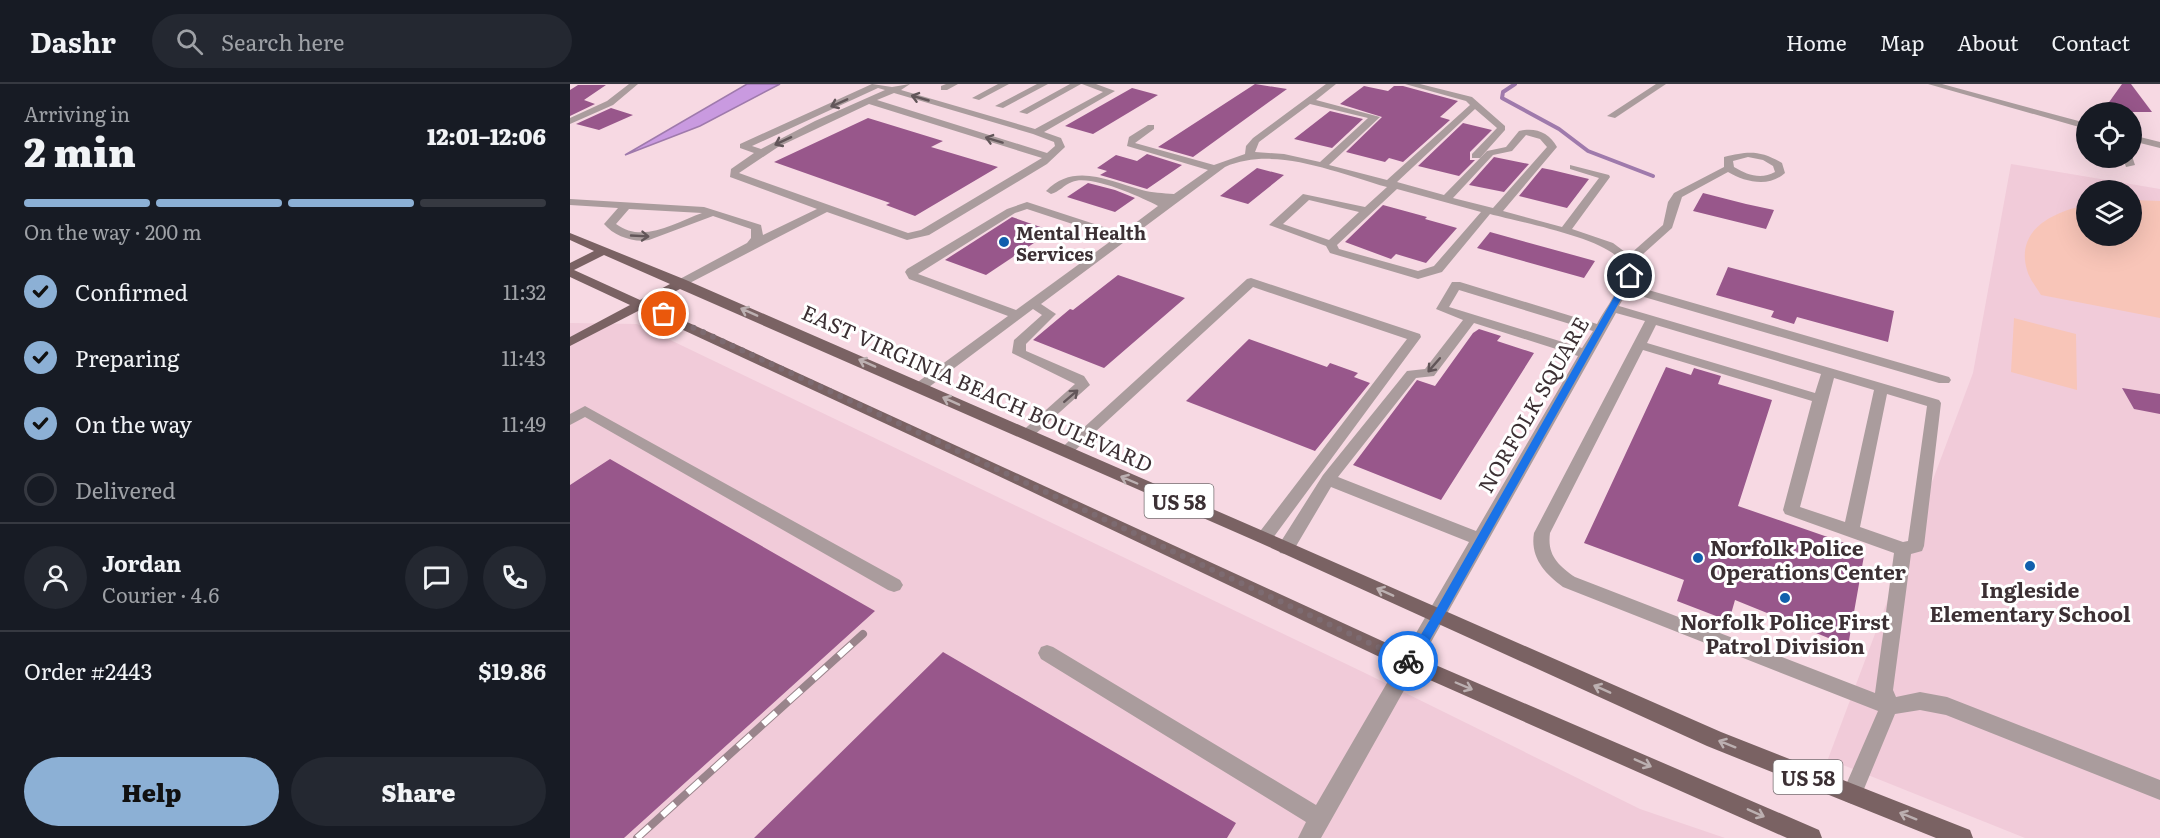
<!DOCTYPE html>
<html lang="en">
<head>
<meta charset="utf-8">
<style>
  body { margin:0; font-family:Literata,serif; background:#242831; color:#f1f3f6; height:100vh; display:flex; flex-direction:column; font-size:22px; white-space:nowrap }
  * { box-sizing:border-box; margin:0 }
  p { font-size:20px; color:#9ea1a6 }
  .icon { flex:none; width:33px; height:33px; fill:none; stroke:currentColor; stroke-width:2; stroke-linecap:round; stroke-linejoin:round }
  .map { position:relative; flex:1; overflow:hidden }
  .sheet { display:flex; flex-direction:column; background:#171b24; width:570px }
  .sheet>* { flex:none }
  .buttons { position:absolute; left:1506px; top:18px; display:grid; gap:12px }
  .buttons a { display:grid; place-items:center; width:66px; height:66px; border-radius:50%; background:#171b24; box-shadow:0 6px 24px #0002; font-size:30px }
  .pin { position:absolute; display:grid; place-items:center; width:51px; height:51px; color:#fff; margin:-26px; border:3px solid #fff; border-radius:50%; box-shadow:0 2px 6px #0007 }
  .courier { position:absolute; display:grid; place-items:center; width:60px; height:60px; margin:-30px; border:4px solid #1a73e8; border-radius:50%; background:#fff; color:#222; box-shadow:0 2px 8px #0007 }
  .headline em { font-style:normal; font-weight:800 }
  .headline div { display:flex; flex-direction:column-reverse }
  .headline { display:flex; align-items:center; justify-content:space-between; height:102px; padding:0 24px }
  h1 { font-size:39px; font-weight:800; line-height:45px }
  .bar { display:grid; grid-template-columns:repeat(4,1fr); gap:9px 6px; align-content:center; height:72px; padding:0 24px }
  .bar i { height:8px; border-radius:4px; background:#363941 }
  .bar .selected { background:#8cb0d5 }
  .bar p { grid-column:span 4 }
  .line { display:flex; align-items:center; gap:15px; padding:0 24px; border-top:2px solid #363941 }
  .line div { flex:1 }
  .round { display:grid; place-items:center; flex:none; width:63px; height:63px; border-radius:32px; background:#242831 }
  ol { padding:0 24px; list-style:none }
  li { display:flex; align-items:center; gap:18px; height:66px }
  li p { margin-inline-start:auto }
  li .icon { padding:6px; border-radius:50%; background:#8cb0d5; color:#111; stroke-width:4 }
  li:last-child { color:#9ea1a6 }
  li i { width:33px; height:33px; border:3px solid #363941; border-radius:50% }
  .action { display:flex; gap:12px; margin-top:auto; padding:12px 24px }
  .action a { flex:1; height:69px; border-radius:36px; background:#8cb0d5; color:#111; font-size:24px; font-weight:800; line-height:69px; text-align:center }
  .action a+a { background:#242831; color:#f1f3f6 }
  header { display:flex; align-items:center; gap:36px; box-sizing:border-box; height:84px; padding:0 30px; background:#171b24; border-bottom:2px solid #363941 }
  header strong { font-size:28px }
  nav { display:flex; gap:33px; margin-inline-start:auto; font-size:21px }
  .search { width:420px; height:54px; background:#242831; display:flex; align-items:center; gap:15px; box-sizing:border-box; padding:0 21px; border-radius:33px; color:#9ea1a6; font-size:22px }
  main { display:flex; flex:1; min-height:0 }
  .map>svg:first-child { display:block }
</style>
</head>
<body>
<header>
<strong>Dashr</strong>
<div class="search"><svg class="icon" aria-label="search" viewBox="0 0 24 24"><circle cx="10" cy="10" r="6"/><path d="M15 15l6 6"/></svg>Search here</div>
<nav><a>Home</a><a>Map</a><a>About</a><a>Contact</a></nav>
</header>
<main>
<section class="sheet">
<div class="headline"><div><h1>2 min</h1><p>Arriving in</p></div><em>12:01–12:06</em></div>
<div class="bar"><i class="selected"></i><i class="selected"></i><i class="selected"></i><i></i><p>On the way · 200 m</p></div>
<ol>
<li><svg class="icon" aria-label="check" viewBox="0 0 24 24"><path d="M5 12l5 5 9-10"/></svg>Confirmed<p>11:32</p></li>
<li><svg class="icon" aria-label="check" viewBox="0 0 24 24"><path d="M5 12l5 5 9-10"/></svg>Preparing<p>11:43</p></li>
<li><svg class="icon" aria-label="check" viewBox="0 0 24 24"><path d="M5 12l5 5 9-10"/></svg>On the way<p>11:49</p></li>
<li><i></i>Delivered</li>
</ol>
<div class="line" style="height:108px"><a class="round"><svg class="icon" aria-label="person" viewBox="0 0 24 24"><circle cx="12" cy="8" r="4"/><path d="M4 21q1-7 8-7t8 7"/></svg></a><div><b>Jordan</b><p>Courier · 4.6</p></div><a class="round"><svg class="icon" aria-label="chat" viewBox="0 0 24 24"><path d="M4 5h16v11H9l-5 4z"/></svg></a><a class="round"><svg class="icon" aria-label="phone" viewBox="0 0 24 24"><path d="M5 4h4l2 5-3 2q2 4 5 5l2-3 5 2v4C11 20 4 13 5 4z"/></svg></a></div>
<div class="line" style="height:78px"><div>Order #2443</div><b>$19.86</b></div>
<div class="action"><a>Help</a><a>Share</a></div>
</section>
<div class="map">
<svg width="1590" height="754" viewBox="0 0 1590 754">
  <rect width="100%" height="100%" fill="#f7d9e3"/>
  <path fill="#f1cbd9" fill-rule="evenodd" d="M1441,80L1590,105V754H1455L1258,675L1403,289ZM1516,106H1562V152H1516Z
    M0,239L67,240L795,589L1070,725L1155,754H0Z"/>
  <path fill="#f8c5b8" d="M1562,116L1590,117V234L1471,211C1466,203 1459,194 1457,186C1445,145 1484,128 1516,121V152H1562Z
    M1444,234L1506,250L1507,306L1441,288Z"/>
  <path fill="#c99ae0" stroke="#9f7aac" stroke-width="1.5" d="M177,0H210L130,42L55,71Z"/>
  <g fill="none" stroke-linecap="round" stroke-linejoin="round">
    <path stroke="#9f7aac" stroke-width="4" d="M945,0L933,8L932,14L989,45L1018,67L1083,92"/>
  </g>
  <path fill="#98578b" d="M685,0L717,5L623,73L588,63Z
    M1552,0H1561L1582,28H1532Z
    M8,1H36L14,16L25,20L0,32V6Z
    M794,2L818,7L824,2H833L888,17L870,33L880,36L833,78L819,74L815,78L776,68L812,33L770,20Z
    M562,4L588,11L523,50L495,42Z
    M41,24L63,31L29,46L6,40Z
    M760,27L793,35L762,64L724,55Z
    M298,34L373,57L361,63L428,83L345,132L316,121L320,119L204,78Z
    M893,39L922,46L900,68V76H905L889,92L848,82Z
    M577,70L612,81L577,105L530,91L537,87L527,84L546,71L567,77Z
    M924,73L959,80L934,108L899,101Z
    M687,84L714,91L678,120L650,112Z
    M972,84L982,86L1019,95L997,124L949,112Z
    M518,99L545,106L565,114L545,128L497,113Z
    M1133,109L1176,120L1204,126L1196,145L1123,127Z
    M813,121L857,133L855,135L887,144L856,179L826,170L821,175L775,158Z
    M442,133L482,147L416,191L375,176Z
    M920,148L1025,177L1014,194L907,164Z
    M1158,183L1324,227L1318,258L1227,233L1224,240L1201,233L1204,227L1146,211Z
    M548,191L615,214L534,284L463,256L500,225L503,226Z
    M909,245L931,252L927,257L964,269L871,416L783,381L847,296L865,302L903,249Z
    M679,255L757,283L760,279L788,289L784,293L800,299L745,367L616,317Z
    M1096,283L1121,291L1124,284L1151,292L1148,300L1202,316L1168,422L1295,466L1278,562L1165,516L1159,537L1107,517L1114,496L1014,459Z
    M1552,304L1590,310V330L1564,325Z
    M40,375L305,527L54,754H0V401Z
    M373,568L666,739L657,754H184Z"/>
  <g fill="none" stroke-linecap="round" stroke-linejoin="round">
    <path fill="#aa9c9d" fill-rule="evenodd" d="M59,0H68L43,21L0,40V34L37,17Z
      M302,0L322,3L340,0L331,6L465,45L533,8L512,0H526L545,7L474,48L491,54L495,63L477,80L359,151L337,156L257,128L112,203L108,202V196L177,159L181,154V145L143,132L79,156C64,159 44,152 34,140L48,124L0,121V115L134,123L191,141L193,151L247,125L160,93L161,85L184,69L170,64V60ZM308,4L315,6L245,37L191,65L182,62ZM324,9L463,50L484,58L485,62L477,69L307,16ZM299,20L472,74L351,146L338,149L169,89L208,63ZM59,125L132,129C104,139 73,160 46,140Z
      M376,0H388L377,6H371V2Z
      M428,0H439L409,16L402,14Z
      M467,0H478L433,24L425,22Z
      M500,0H511L457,30L449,28Z
      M756,0H766L746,16L810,33L759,81L817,96L900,21L896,17L835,0H850L902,13L935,42V46L910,74H902V70L927,44L905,25L827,98L874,111L917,67L936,63L949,47C965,43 979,48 987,63L933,127L992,143L1029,94L1000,85V81L1039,91L1040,93L1002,145L1043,159L1059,171L1093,141L1098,118L1104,109L1154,83V73C1178,67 1190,66 1212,79L1215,89C1199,104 1175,98 1158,88L1112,113L1102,144L1063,179L1064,193L1061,201L1379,293L1381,296L1379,299H1369L1057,208L1049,222L1369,316L1371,319L1354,462L1352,467L1341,470L1323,606L1326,613L1350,608L1377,613L1590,696V716L1376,631L1350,626L1325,630L1289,717L1282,720L1275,717L1272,710L1308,627L993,503C974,489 960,473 964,449L1075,237L1046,229L751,754H728L736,738L471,575L468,569L471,563L477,561L483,563L746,721L899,458L761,403L722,469L716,470L710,469L708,464L710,459L753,391L837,287L855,285L893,236L866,225L882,198H890L1027,240C1037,221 1057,199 1051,177C1035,154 949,138 920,130L872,188L848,195L760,169L756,162L699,141L733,110L795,123L817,103C767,89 705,61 655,83L471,220L486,230L456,260V267L514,292L520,301L461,354L456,355L449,350L505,300L442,269L444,256L472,231L463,225L355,306H345L343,303L345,300L438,232L339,195L335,188L337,185L437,125L457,118L552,149L588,122C571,113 520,90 502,98C494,101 489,108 481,110L476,107C504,78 539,97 572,106C582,109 593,109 604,110L638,86L557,62L559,53L578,41H584V45L565,59L644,81L675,70L676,62L683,54ZM740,20L798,34L750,78L714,70L685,68L689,58ZM956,51L970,55L977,63L923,124L883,114L923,71L942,67ZM1178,73L1193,76L1203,82L1205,88C1191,96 1177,91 1164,83L1163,77ZM827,105L911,128L864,182L848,187L769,165L767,161ZM739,116L789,128L759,156L713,140ZM457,125L545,154L446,226L348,190L445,129ZM889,206L1023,247L1012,264L879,223ZM904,239L1008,272L906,447L768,393L846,294L864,292ZM1086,241L1251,290L1245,309L1077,259ZM1073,266L1242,317L1213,426L1215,430L1324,469L1305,609L1005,493C988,481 977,471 980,449ZM1264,294L1304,306L1275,438L1230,423ZM1317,310L1357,322L1338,457L1333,458L1290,443Z
      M1086,0H1096L1045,34L1037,32Z
      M1358,0H1372L1516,39V45Z
      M1562,51L1590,58V64L1562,57Z
      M1562,72L1565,81L1556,83L1553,74Z
      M681,194L850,250L851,253L700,458H688L686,454L688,450L837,255L683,203L500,371H490L488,367L677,195Z
      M15,322L330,496L333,501L330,506L324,508L318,506L15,333L0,341V330Z"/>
    <path fill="#7a6263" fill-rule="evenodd" d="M0,149L116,196L700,450L1151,648L1400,746L1403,754H1366L1137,662L688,458L110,205L80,221L847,573L1249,746L1252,754H1217L835,585L420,388L70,226L0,262V253L60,221L0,193V179L24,167L0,156ZM34,171L100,200L70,216L4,186Z"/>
    <g stroke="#99848b" stroke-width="8">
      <path id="rail" d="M67,754L293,550"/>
    </g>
    <use href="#rail" stroke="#fff" stroke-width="6" stroke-dasharray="17" stroke-linecap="butt"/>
  </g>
  <defs><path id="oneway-shaft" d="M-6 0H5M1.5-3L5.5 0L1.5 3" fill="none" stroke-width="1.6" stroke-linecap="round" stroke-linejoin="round" transform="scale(1.5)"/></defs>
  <g stroke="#625659">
    <use href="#oneway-shaft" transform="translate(350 14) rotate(-164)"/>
    <use href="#oneway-shaft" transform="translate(269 19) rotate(156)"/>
    <use href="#oneway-shaft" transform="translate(424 56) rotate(-163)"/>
    <use href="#oneway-shaft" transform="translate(213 57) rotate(155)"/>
    <use href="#oneway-shaft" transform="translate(70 152) rotate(3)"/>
    <use href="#oneway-shaft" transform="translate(864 281) rotate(131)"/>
    <use href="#oneway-shaft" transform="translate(501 312) rotate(-41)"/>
  </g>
  <g stroke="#bcb0b1">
    <use href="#oneway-shaft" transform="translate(179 228) rotate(-156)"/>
    <use href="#oneway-shaft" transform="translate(297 279) rotate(-156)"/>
    <use href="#oneway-shaft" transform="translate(381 317) rotate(-156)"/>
    <use href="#oneway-shaft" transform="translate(559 396) rotate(-157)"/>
    <use href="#oneway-shaft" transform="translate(815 508) rotate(-156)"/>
    <use href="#oneway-shaft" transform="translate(894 602) rotate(23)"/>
    <use href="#oneway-shaft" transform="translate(1032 605) rotate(-156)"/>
    <use href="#oneway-shaft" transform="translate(1157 660) rotate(-158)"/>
    <use href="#oneway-shaft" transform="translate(1073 679) rotate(24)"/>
    <use href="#oneway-shaft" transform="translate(1186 729) rotate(24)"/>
    <use href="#oneway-shaft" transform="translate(1338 732) rotate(-158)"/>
  </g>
  <path fill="#1a73e8" d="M1060,189L1064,192L872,535L845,582L834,581V574L838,572L864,529L1056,192Z"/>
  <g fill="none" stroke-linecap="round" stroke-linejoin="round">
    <path stroke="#7d6b71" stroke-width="6" stroke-dasharray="0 10.8" d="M94,230L838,577"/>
  </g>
  <g fill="#115fad" stroke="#fff" stroke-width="2">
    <circle cx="434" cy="158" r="6"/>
    <circle cx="1128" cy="474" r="6"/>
    <circle cx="1460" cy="482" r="6"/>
    <circle cx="1215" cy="514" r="6"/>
  </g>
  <g text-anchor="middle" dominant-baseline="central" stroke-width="6" stroke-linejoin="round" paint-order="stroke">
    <g font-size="18" font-weight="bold" fill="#3c3034" stroke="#fff" text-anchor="start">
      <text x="446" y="148">Mental Health<tspan x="446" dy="21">Services</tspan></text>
    </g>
    <g fill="#fff" stroke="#766e71" stroke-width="1.5">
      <rect x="574.5" y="400" width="69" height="34" rx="4.5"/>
      <rect x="1203.5" y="676" width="69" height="34" rx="4.5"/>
    </g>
    <g font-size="20" font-weight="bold" fill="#3c3034">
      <text x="609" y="417">US 58</text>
      <text x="1238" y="693">US 58</text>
    </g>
    <g font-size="21" fill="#3c3034" stroke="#fff">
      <text transform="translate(408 303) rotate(24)">EAST VIRGINIA BEACH BOULEVARD</text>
      <text transform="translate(962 320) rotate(-60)">NORFOLK SQUARE</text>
    </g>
    <g font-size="21" font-weight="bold" fill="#3c3034" stroke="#fff">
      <text x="1140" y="462" text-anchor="start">Norfolk Police<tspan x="1140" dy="24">Operations Center</tspan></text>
      <text x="1460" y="504">Ingleside<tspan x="1460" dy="24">Elementary School</tspan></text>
      <text x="1215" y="536">Norfolk Police First<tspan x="1215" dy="24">Patrol Division</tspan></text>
    </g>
  </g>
</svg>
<div class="buttons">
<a><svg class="icon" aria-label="locate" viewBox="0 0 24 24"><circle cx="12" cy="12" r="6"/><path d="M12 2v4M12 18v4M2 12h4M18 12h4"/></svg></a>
<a><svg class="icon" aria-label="layers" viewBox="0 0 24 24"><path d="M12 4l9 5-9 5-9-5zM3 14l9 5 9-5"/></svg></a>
</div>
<div class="pin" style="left:94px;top:230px;background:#ea580c"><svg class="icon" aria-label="bag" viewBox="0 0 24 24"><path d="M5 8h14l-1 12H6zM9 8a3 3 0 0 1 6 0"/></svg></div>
<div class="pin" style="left:1060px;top:192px;background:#1f2937"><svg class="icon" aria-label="home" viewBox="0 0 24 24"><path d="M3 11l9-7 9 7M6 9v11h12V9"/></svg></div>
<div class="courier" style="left:838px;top:577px"><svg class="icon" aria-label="bike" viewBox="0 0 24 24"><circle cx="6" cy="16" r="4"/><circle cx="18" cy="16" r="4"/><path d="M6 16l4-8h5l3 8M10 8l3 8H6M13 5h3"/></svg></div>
</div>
</main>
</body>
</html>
